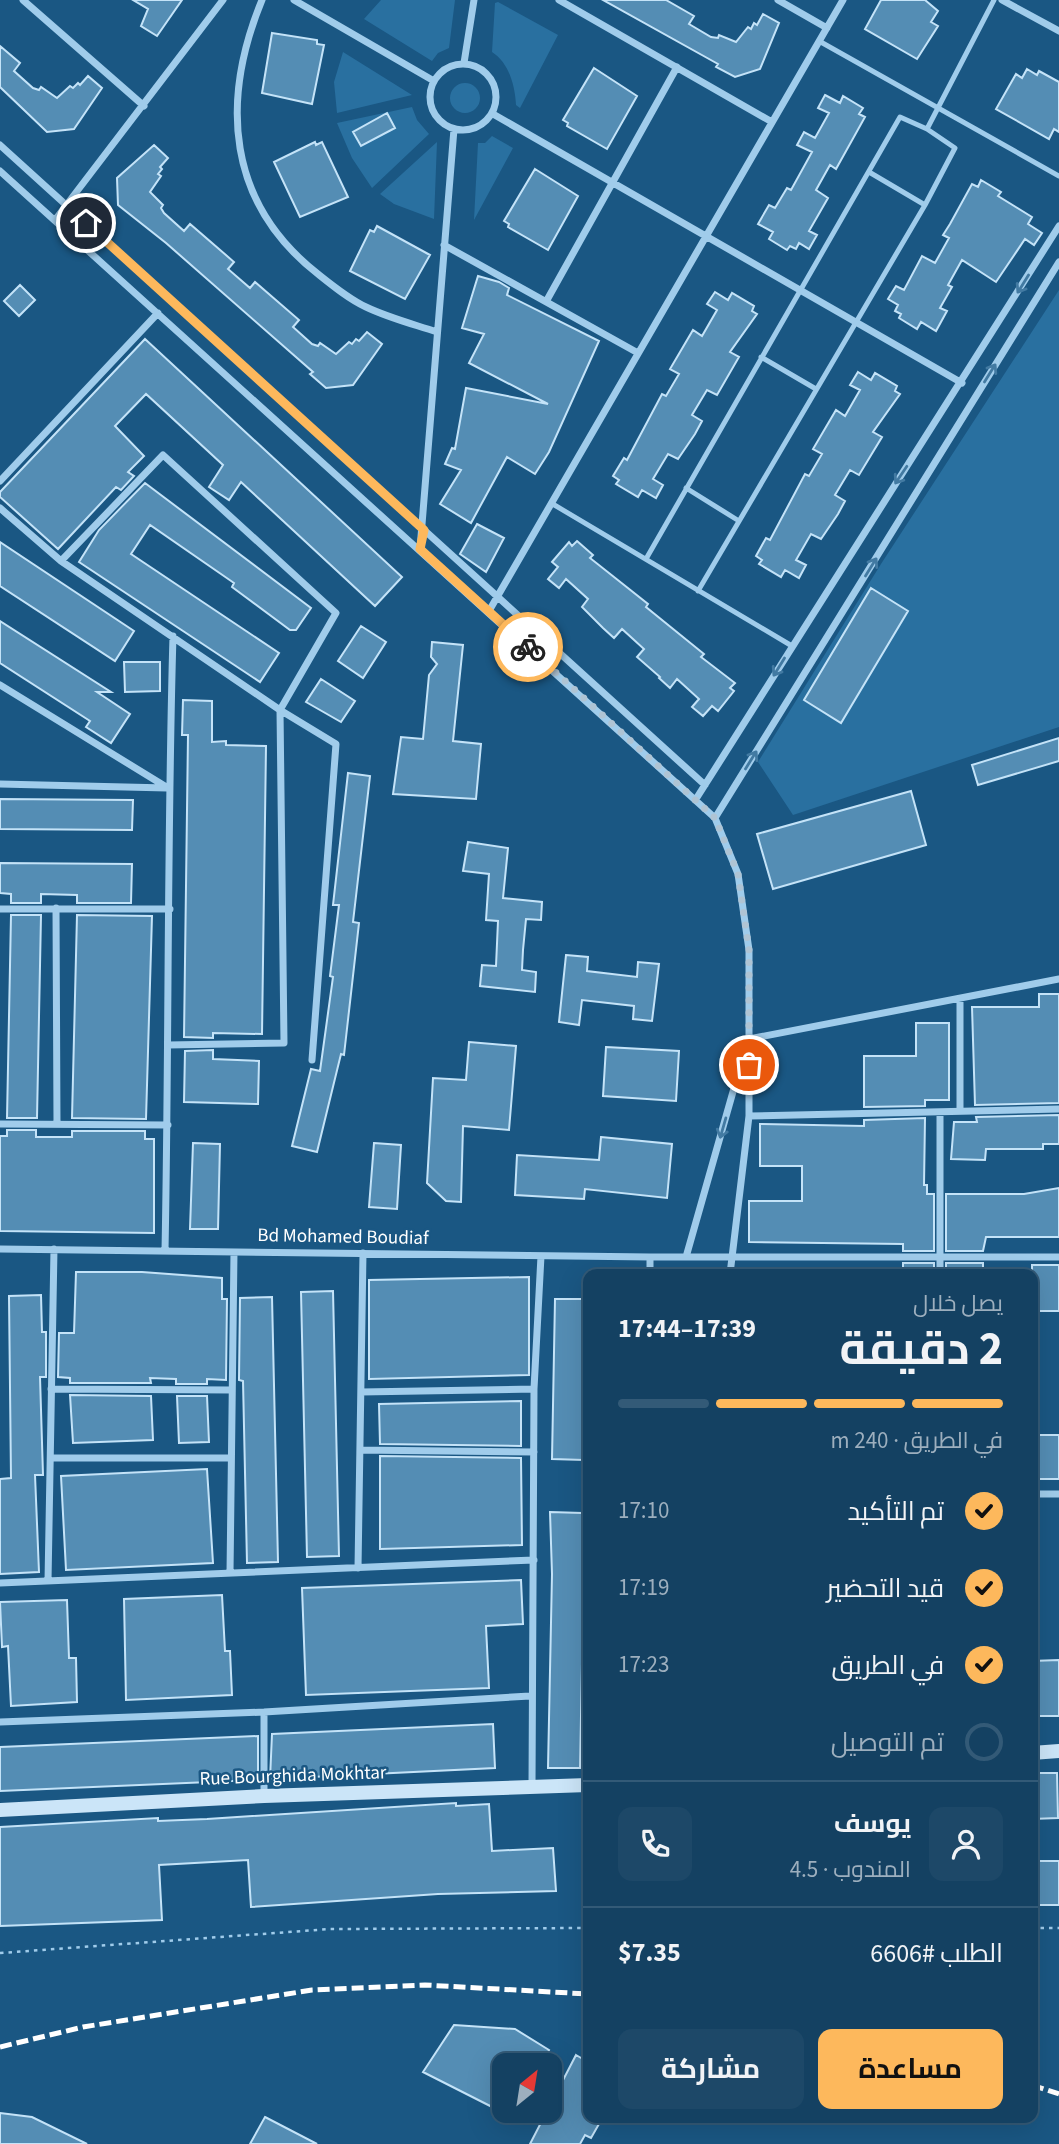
<!DOCTYPE html>
<html lang="ar">
<head>
<meta charset="utf-8">
<style>
  body { margin:0; font-family:"Source Sans 3",Cairo,sans-serif; background:#1d4868; color:#f1f3f6; direction:rtl; height:100vh; display:flex; flex-direction:column; font-size:26px; white-space:nowrap }
  * { box-sizing:border-box; margin:0 }
  p { font-size:23px; color:#9dafbe }
  .icon { flex:none; width:38px; height:38px; fill:none; stroke:currentColor; stroke-width:2; stroke-linecap:round; stroke-linejoin:round }
  .map { position:relative; flex:1; overflow:hidden; direction:ltr }
  .sheet { position:absolute; left:583px; top:1269px; width:455px; height:854px; display:flex; flex-direction:column; background:#144162; border-radius:14px; box-shadow:0 7px 28px #0002,0 0 0 2px #335a77; direction:rtl }
  .sheet>* { flex:none }
  .needle { width:46px; rotate:30deg }
  .controls { position:absolute; left:492px; top:2053px; display:grid; gap:14px }
  .controls a { display:grid; place-items:center; width:70px; height:70px; border-radius:14px; background:#144162; box-shadow:0 7px 28px #0002,0 0 0 2px #335a77; font-size:35px }
  .pin { position:absolute; display:grid; place-items:center; width:60px; height:60px; color:#fff; margin:-30px; border:4px solid #fff; border-radius:50%; box-shadow:0 2px 7px #0007 }
  .courier { position:absolute; display:grid; place-items:center; width:70px; height:70px; margin:-35px; border:5px solid #fdb85c; border-radius:50%; background:#fff; color:#222; box-shadow:0 2px 9px #0007 }
  .headline em { font-style:normal; font-weight:700 }
  .headline div { display:flex; flex-direction:column-reverse }
  .headline { display:flex; align-items:center; justify-content:space-between; height:119px; padding:0 35px }
  h1 { font-size:46px; font-weight:700; line-height:52px }
  .bar { display:grid; grid-template-columns:repeat(4,1fr); gap:10px 7px; align-content:center; height:84px; padding:0 35px }
  .bar i { height:9px; border-radius:5px; background:#335a77 }
  .bar .on { background:#fdb85c }
  .bar p { grid-column:span 4 }
  .line { display:flex; align-items:center; gap:18px; padding:0 35px; border-top:2px solid #335a77 }
  .line div { flex:1 }
  .round { display:grid; place-items:center; flex:none; width:74px; height:74px; border-radius:14px; background:#1d4868 }
  ol { padding:0 35px; list-style:none }
  li { display:flex; align-items:center; gap:21px; height:77px }
  li p { margin-inline-start:auto }
  li .icon { padding:7px; border-radius:50%; background:#fdb85c; color:#111; stroke-width:4 }
  li:last-child { color:#9dafbe }
  li i { width:38px; height:38px; border:4px solid #335a77; border-radius:50% }
  .primary-button { display:flex; gap:14px; margin-top:auto; padding:14px 35px }
  .primary-button a { flex:1; height:80px; border-radius:14px; background:#fdb85c; color:#111; font-size:28px; font-weight:700; line-height:80px; text-align:center }
  .primary-button a+a { background:#1d4868; color:#f1f3f6 }
  .map>svg:first-child { display:block }
</style>
</head>
<body>
<div class="map">
<svg width="1059" height="2144" viewBox="0 0 1059 2144">
  <rect width="100%" height="100%" fill="#1a5783"/>
  <path fill="#2970a0" d="M381,0H455L449,48L438,53L432,61L364,19Z
    M498,2L558,35L520,108L516,105C515,85 509,63 492,52L495,3Z
    M343,52L412,95L337,113L334,82Z
    M450 98a15 15 0 1 1 30 0a15 15 0 1 1-30 0Z
    M412,107L417,120L429,134L372,188L352,158L337,123Z
    M492,136L513,148L474,220L478,143H485Z
    M437,142L434,219L394,204L380,194Z
    M1059,290V727L793,815L758,762L881,564Z"/>
  <path fill="#548db4" stroke="#c4e3f8" stroke-width="2" d="M133,0H182L157,36L141,26L148,9Z
    M603,0H666L694,16L689,24L711,37L718,38L719,35L736,42L748,27L751,29L754,23L757,25L763,14L779,23L760,69L735,77L716,67L718,64Z
    M881,0H925L938,11L931,22L938,26L917,59L865,29Z
    M272,33L317,40V44L324,45L312,104L262,93Z
    M0,46L20,63L14,71L33,88L39,90L41,87L57,98L70,86L73,88L78,83L80,85L88,76L102,88L74,129L47,132L0,87Z
    M594,68L637,96L607,149L567,126L568,123L563,120Z
    M1027,69L1037,75L1039,71L1059,82V132L1054,129L1049,139L996,109L1016,74L1022,78Z
    M825,95L840,103L843,96L863,108L859,114L865,117L836,169L830,165L816,190L828,198L809,231L817,235L809,249L799,243L796,249L790,246L787,250L769,239L773,232L758,224L769,205L775,208L787,188L791,190L812,152L797,145L804,132L815,138L829,113L818,108Z
    M387,113L395,128L361,146L353,132Z
    M315,142L316,145L322,142L348,197L300,217L274,162Z
    M154,145L168,158L160,167L162,169L158,174L161,176L150,192L163,205L161,208L164,213L184,231L190,224L234,262L228,269L250,288L255,282L299,320L293,327L312,344L318,346L320,343L336,354L349,342L352,344L356,339L359,341L367,332L382,344L353,385L326,388L310,374L313,372L166,243L118,205L117,178Z
    M535,169L578,196L548,250L508,227L509,224L504,221Z
    M981,180L1001,192L998,196L1032,217L1028,224L1042,233L1034,245L1025,239L996,282L962,260L948,285L952,287L940,308L947,311L936,331L921,322L917,329L899,318L901,314L895,311L898,305L888,299L896,286L904,290L922,256L935,263L949,238L943,235L950,224L972,184L978,187Z
    M377,226L430,255L405,299L350,271L370,230L374,232Z
    M478,276L499,282L509,288L507,295L599,341L549,452L535,474L507,457L471,523L440,504L461,470L445,464L452,448L455,449L466,388L548,404L469,363L484,334L462,328Z
    M20,285L35,300L19,316L4,301Z
    M715,292L728,300L732,293L754,306L752,311L757,314L730,352L739,357L717,395L707,390L692,415L702,421L695,434L678,459L668,454L653,479L663,485L656,498L642,490L638,497L616,484L619,480L613,476L624,458L627,460L662,394L666,396L679,374L670,369L693,330L702,336L717,310L707,304Z
    M145,339L402,577L375,606L241,482L229,500L209,487L223,465L146,394L115,426L144,456L128,472L134,476L121,490L116,487L58,549L0,497V492Z
    M858,372L871,380L875,373L897,386L895,391L900,394L873,432L882,437L859,475L850,470L835,495L845,501L838,514L821,539L811,534L796,560L806,565L799,578L785,570L781,577L759,564L762,560L756,556L766,538L770,540L805,474L809,476L822,454L813,449L836,410L845,416L860,390L850,385Z
    M145,483L311,608L296,630H290L232,587L234,583L150,525L131,554L279,653L260,682L79,562L99,530Z
    M477,524L504,538L486,572L460,554Z
    M577,541L593,555L590,558L648,604L646,607L704,654L701,657L735,683L730,688L734,691L718,711L712,706L703,716L692,707L699,699L677,679L670,688L659,678L660,677L637,657L644,649L622,629L614,638L603,628L582,607L588,599L566,579L559,588L548,579L558,567L552,562L569,542L572,546Z
    M0,542L134,631L115,661L0,586Z
    M871,588L908,611L841,723L804,700Z
    M0,621L111,692H97L130,714L111,743L86,727L90,721L0,663Z
    M361,626L386,642L363,678L338,661Z
    M432,642L463,645L453,741L481,744L476,799L393,794L401,737L423,739L429,675L437,664L431,657Z
    M124,662H160V691L125,692Z
    M321,679L355,701L341,722L306,702Z
    M183,700L212,701V742L226,741V745L266,746L262,1034L213,1033V1038L184,1037L188,735H182Z
    M1059,738V761L978,785L972,765Z
    M348,773L370,776L353,922L359,923L344,1055L341,1054L317,1152L292,1146L311,1069L320,1071L333,977L330,976L339,905H333Z
    M911,791L926,845L773,889L757,834Z
    M0,799L133,800L132,830L0,829Z
    M468,842L508,848L503,898L542,902L541,920L526,919L523,950L522,970L536,972L535,992L480,986L482,965L496,966L498,921L486,920L489,874L463,871Z
    M0,863L132,864L131,903H77V895L41,894V903H11V894L0,893Z
    M11,915H41L37,1118H7Z
    M77,915L152,916L146,1119L72,1118Z
    M566,955L588,957L587,971L637,977L638,962L659,964L652,1021L633,1019L634,1006L582,1000L579,1025L559,1022Z
    M1039,994H1059V1103L975,1105L972,1007H1039Z
    M916,1023H949V1100H925V1106L864,1107V1056H916Z
    M469,1042L516,1046L509,1130L463,1126L461,1202L446,1201L427,1183L433,1078L466,1080Z
    M606,1047L679,1051L676,1101L603,1096Z
    M213,1050V1059L259,1061L258,1104L184,1102L185,1051Z
    M1059,1115V1144H1043V1149H986L985,1160L951,1159L954,1122H977L976,1117Z
    M925,1118L924,1185H927V1194H934V1251H903V1244L749,1242V1201H802V1166H760V1124L864,1126V1120Z
    M7,1130H36V1137H72V1131H145V1139H154V1233L0,1231V1136H7Z
    M601,1137L672,1144L667,1198L585,1189L584,1199L515,1195L517,1155L599,1160Z
    M193,1143L220,1144L218,1229H190Z
    M374,1143L401,1145L397,1209L369,1207Z
    M1059,1188V1237H986L983,1251H946V1194H1024Z
    M903,1263H934V1274H903Z
    M946,1263H983V1274H946Z
    M1032,1265H1059V1311H1032Z
    M76,1272H142L222,1278V1299H227L226,1380L207,1379V1384H176V1379L150,1378L151,1383H70V1378L58,1377L59,1333H74Z
    M529,1277V1375L369,1379V1280Z
    M333,1291L339,1556L307,1557L301,1292Z
    M41,1295L42,1332H46V1377H40L43,1475H35L39,1572L0,1574V1479L11,1478L9,1296Z
    M272,1297L278,1562L247,1563L243,1381L239,1380L240,1298Z
    M555,1299H587L584,1460L552,1459Z
    M70,1395L151,1396L153,1440L73,1443Z
    M177,1396H207L209,1442L179,1443Z
    M521,1401V1446L380,1444L379,1404Z
    M1032,1435H1059V1479H1032Z
    M380,1456L521,1458L522,1545L380,1549Z
    M207,1469L213,1563L66,1570L61,1476Z
    M550,1512L582,1513L583,1612L580,1768H548L552,1574Z
    M521,1580L523,1624L486,1626L489,1688L306,1695L302,1588Z
    M222,1595L225,1651H230L232,1695L126,1700L124,1599Z
    M67,1600L69,1658H76L77,1702L11,1706L8,1646L2,1647L0,1602Z
    M1059,1660V1716H1032V1661Z
    M493,1724L495,1768L270,1779L272,1734Z
    M258,1736V1780L0,1791V1747Z
    M1032,1773H1057L1058,1818L1032,1819Z
    M456,1803V1806L489,1804L492,1851L553,1848L556,1891L438,1894L251,1907L248,1860L159,1865L162,1920L0,1926V1827L158,1818V1821L207,1819Z
    M1036,1861H1059V1905H1036Z
    M454,2025L515,2029L549,2050L540,2065H504V2113L423,2072Z
    M576,2055L588,2062V2118H598L595,2122L599,2124L591,2138L585,2135L580,2144H530Z
    M0,2113L32,2117L87,2144H0Z
    M265,2117L317,2144H250Z"/>
  <g fill="none" stroke-linecap="round" stroke-linejoin="round">
    <path stroke="#a0cceb" stroke-width="2.5" stroke-dasharray="3.5 5" stroke-linecap="butt" d="M1032,1928H1059
      M0,1953L330,1929L588,1928"/>
    <path stroke="#a0cceb" stroke-width="5" d="M819,41L1059,176
      M927,129L994,0
      M869,172L925,205
      M761,357L816,389
      M686,488L739,521
      M551,503L792,646
      M646,559L900,117L927,129L955,148L925,205L698,591"/>
    <path stroke="#a0cceb" stroke-width="7" d="M23,0L144,106
      M262,0C220,102 227,203 318,274C333,286 349,299 366,307C389,318 413,324 437,332
      M294,0L434,81
      M559,0L772,122
      M778,0L827,28
      M1002,0L1059,31
      M464,63L474,0
      M430 97a33 33 0 1 1 66 0a33 33 0 1 1-66 0Z
      M493,114L962,383
      M0,145L705,785
      M0,171L715,818L738,874L749,950V1116L730,1274
      M55,220L223,0
      M444,245L638,353
      M547,300L677,67
      M0,481L158,313
      M0,508L61,561L280,710L336,744L312,1060
      M420,549L454,129
      M61,561L163,455L336,613L280,710L284,1043L168,1045
      M489,611L843,0
      M0,685L168,788
      M0,784L167,788
      M696,799L1059,226
      M715,818L1059,262
      M56,908L57,1123
      M0,909H170
      M749,1039L1059,979
      M960,1111V999
      M940,1112V1274
      M749,1116L1059,1109
      M0,1124L168,1125
      M0,1249L650,1257H1059
      M165,1251C169,1046 167,841 173,636
      M686,1257L746,1046
      M650,1274V1257
      M51,1389L232,1390
      M361,1392L534,1389
      M360,1450L534,1452
      M51,1458H231
      M1032,1494H1059
      M358,1568L363,1253
      M230,1573L234,1252
      M48,1581L54,1249
      M0,1583L534,1560
      M0,1722L264,1712L530,1696
      M532,1786L534,1389L541,1256
      M264,1796V1712"/>
    <path stroke="#cbe5f8" stroke-width="14" d="M1032,1753L1059,1751
      M0,1810L264,1796L588,1785"/>
    <path stroke="#fff" stroke-width="5" stroke-dasharray="12 5" stroke-linecap="butt" d="M0,2047L83,2027L312,1990L425,1985L588,1994
      M1032,2085L1059,2094"/>
  </g>
  <defs><path id="oneway-shaft" d="M-6 0H5M1.5-3L5.5 0L1.5 3" fill="none" stroke-width="1.6" stroke-linecap="round" stroke-linejoin="round" transform="scale(1.75)"/></defs>
  <g stroke="#427aa2">
    <use href="#oneway-shaft" transform="translate(1023 284) rotate(122)"/>
    <use href="#oneway-shaft" transform="translate(990 373) rotate(-58)"/>
    <use href="#oneway-shaft" transform="translate(901 475) rotate(124)"/>
    <use href="#oneway-shaft" transform="translate(871 567) rotate(-58)"/>
    <use href="#oneway-shaft" transform="translate(779 667) rotate(122)"/>
    <use href="#oneway-shaft" transform="translate(751 760) rotate(-58)"/>
    <use href="#oneway-shaft" transform="translate(723 1128) rotate(106)"/>
  </g>
  <g fill="none" stroke-linecap="round" stroke-linejoin="round">
    <path stroke="#afc4d4" stroke-width="7" stroke-dasharray="0 12.6" d="M528,647L715,818L738,874L749,950V1065"/>
    <path stroke="#fdb85c" stroke-width="9" d="M86,223L424,530L420,549L528,647"/>
  </g>
  <g text-anchor="middle" dominant-baseline="central" stroke-width="5" stroke-linejoin="round" paint-order="stroke">
    <g font-size="19" fill="#fff" stroke="#1a5783">
      <text transform="translate(343 1237) rotate(1)">Bd Mohamed Boudiaf</text>
      <text transform="translate(293 1776) rotate(-2)">Rue Bourghida Mokhtar</text>
    </g>
  </g>
</svg>
<div class="controls">
<a><svg class="needle" viewBox="-14 -14 28 28"><path d="M0-13l5 13h-10z" fill="#e53935"/><path d="M0 13l5-13h-10z" fill="#9dafbe"/></svg></a>
</div>
<div class="pin" style="left:749px;top:1065px;background:#ea580c"><svg class="icon" aria-label="bag" viewBox="0 0 24 24"><path d="M5 8h14l-1 12H6zM9 8a3 3 0 0 1 6 0"/></svg></div>
<div class="pin" style="left:86px;top:223px;background:#1f2937"><svg class="icon" aria-label="home" viewBox="0 0 24 24"><path d="M3 11l9-7 9 7M6 9v11h12V9"/></svg></div>
<div class="courier" style="left:528px;top:647px"><svg class="icon" aria-label="bike" viewBox="0 0 24 24"><circle cx="6" cy="16" r="4"/><circle cx="18" cy="16" r="4"/><path d="M6 16l4-8h5l3 8M10 8l3 8H6M13 5h3"/></svg></div>
<section class="sheet">
<div class="headline"><div><h1>2 دقيقة</h1><p>يصل خلال</p></div><em>17:39–17:44</em></div>
<div class="bar"><i class="on"></i><i class="on"></i><i class="on"></i><i></i><p>في الطريق · 240 m</p></div>
<ol>
<li><svg class="icon" aria-label="check" viewBox="0 0 24 24"><path d="M5 12l5 5 9-10"/></svg>تم التأكيد<p>17:10</p></li>
<li><svg class="icon" aria-label="check" viewBox="0 0 24 24"><path d="M5 12l5 5 9-10"/></svg>قيد التحضير<p>17:19</p></li>
<li><svg class="icon" aria-label="check" viewBox="0 0 24 24"><path d="M5 12l5 5 9-10"/></svg>في الطريق<p>17:23</p></li>
<li><i></i>تم التوصيل</li>
</ol>
<div class="line" style="height:126px"><a class="round"><svg class="icon" aria-label="person" viewBox="0 0 24 24"><circle cx="12" cy="8" r="4"/><path d="M4 21q1-7 8-7t8 7"/></svg></a><div><b>يوسف</b><p>المندوب · 4.5</p></div><a class="round"><svg class="icon" aria-label="phone" viewBox="0 0 24 24"><path d="M5 4h4l2 5-3 2q2 4 5 5l2-3 5 2v4C11 20 4 13 5 4z"/></svg></a></div>
<div class="line" style="height:91px"><div>الطلب #6606</div><b>$7.35</b></div>
<div class="primary-button"><a>مساعدة</a><a>مشاركة</a></div>
</section>
</div>
</body>
</html>
